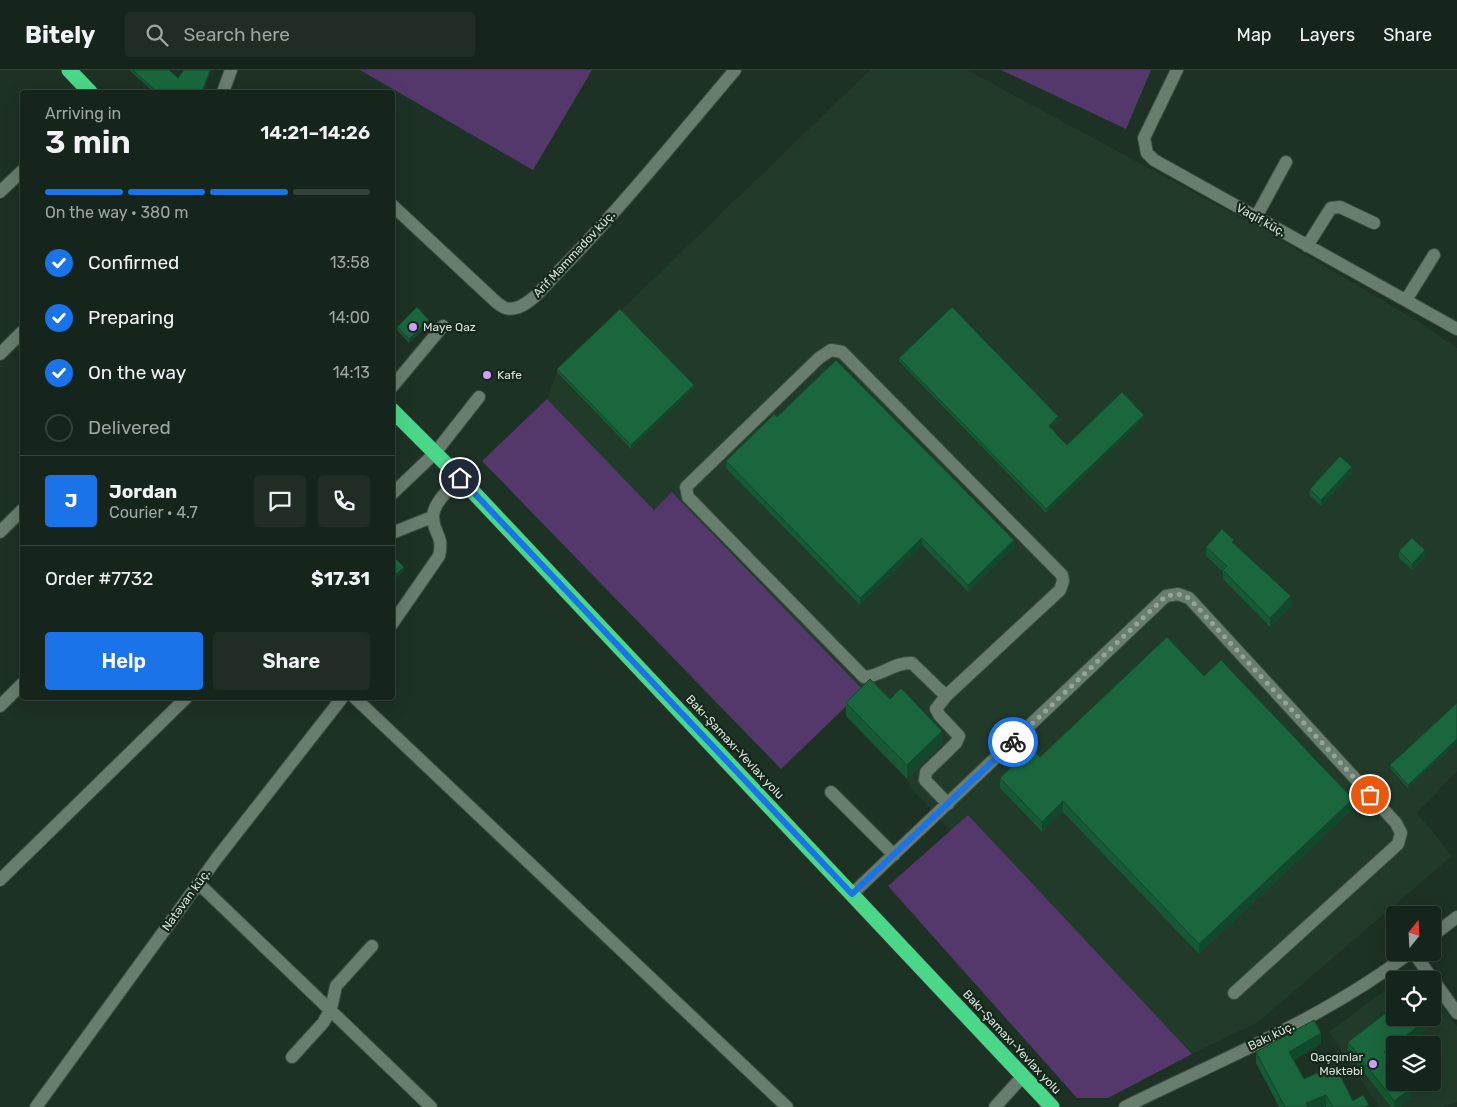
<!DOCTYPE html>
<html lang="en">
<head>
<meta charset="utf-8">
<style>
  body { margin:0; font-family:Rubik,sans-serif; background:#1f2d25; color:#f1f3f6; height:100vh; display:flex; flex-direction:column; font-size:19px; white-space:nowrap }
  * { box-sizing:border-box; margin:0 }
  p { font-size:16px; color:#9ea5a3 }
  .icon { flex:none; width:28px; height:28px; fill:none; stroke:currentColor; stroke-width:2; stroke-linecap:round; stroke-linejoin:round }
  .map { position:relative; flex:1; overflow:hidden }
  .details { position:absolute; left:20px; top:20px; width:375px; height:610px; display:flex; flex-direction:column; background:#16251c; border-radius:5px; box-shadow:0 5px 20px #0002,0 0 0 1px #35423b }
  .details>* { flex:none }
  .needle { width:32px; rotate:18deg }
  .controls { position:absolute; left:1386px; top:836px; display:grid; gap:10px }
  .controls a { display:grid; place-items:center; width:55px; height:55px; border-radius:5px; background:#16251c; box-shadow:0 5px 20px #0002,0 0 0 1px #35423b; font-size:25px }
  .pin { position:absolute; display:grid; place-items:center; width:42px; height:42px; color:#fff; margin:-21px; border:2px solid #fff; border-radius:50%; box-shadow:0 1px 5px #0007 }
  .courier { position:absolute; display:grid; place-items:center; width:50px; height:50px; margin:-25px; border:4px solid #1a73e8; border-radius:50%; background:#fff; color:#222; box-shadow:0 1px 6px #0007 }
  .summary em { font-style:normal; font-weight:600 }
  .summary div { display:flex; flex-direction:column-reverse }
  .summary { display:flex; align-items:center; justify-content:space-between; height:85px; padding:0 25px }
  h1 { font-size:32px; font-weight:600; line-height:38px }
  .bar { display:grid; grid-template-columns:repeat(4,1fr); gap:8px 5px; align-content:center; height:60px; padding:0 25px }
  .bar i { height:6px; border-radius:4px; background:#35423b }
  .bar .on { background:#1a73e8 }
  .bar p { grid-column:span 4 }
  .line { display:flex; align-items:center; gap:12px; padding:0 25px; border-top:1px solid #35423b }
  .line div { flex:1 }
  .round { display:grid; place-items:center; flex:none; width:52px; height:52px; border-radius:5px; background:#1f2d25 }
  ol { padding:0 25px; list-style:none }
  li { display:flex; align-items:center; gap:15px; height:55px }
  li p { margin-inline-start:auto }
  li .icon { padding:5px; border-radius:50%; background:#1a73e8; color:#fff; stroke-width:4 }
  li:last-child { color:#9ea5a3 }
  li i { width:28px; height:28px; border:2px solid #35423b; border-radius:50% }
  .primary-button { display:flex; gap:10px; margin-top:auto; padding:10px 25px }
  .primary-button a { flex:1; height:58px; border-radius:5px; background:#1a73e8; color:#fff; font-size:20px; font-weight:600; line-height:58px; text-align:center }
  .primary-button a+a { background:#1f2d25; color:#f1f3f6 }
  header { display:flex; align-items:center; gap:30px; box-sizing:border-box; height:70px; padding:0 25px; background:#16251c; border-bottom:1px solid #35423b }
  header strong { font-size:24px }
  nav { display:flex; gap:28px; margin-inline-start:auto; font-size:18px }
  .search { width:350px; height:45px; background:#1f2d25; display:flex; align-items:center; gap:12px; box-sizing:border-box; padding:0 18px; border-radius:5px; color:#9ea5a3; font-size:19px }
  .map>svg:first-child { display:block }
</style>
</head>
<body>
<header>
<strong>Bitely</strong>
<div class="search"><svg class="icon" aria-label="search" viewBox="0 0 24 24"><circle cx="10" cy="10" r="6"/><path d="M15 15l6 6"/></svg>Search here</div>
<nav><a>Map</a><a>Layers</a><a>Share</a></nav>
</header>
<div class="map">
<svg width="1457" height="1037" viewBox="0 0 1457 1037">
  <rect width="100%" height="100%" fill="#1e3125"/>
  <path fill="#213a2a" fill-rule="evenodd" d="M870,0H967L1271,164L1417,251L1457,278V701L1417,743L1452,786L1258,952L1192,984L968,745L951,760L909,716L890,642L863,620L672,423L654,440L547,329L557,302Z
    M1395,913V948H1432L1433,923L1457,957V1032L1443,1037H1379L1329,962ZM1395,975H1432V1012H1395Z"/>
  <path fill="#54386b" d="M360,0H592L533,100Z
    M1001,0H1151L1126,59Z
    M547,329L654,440L672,422L863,620L781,699L482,391Z
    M968,745L1192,984L1108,1028H1077L888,816Z"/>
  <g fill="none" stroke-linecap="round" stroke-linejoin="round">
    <g stroke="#3d4e43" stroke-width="14">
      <path id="minor" d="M1177,0L1144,68L1147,83L1154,90L1457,259
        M223,22L231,0
        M0,122L22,101
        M392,135L495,231C503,238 508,241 519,237C536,230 550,209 564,196C624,134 679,66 735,0
        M1256,147L1286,92
        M1307,176L1331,138L1340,137L1374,153
        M1406,230L1434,185
        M0,284L22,262
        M392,317L443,256
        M392,424L435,383L479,327
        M0,462L22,440
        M392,463L432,447
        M392,554L439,486C444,465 434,465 433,448C432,433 451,418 460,408
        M946,626L912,593C894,592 882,606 864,607L688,427L686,417L819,288L831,280L842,282L1062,505L1063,511L1060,520L946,626L936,639L940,646L959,666L956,673L926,702L925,710L948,734
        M355,628L787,1037
        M0,636L22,614
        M831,722L894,785
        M0,810L186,628
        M198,813L431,1037
        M852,824L1166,526L1178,524L1189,528L1396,753L1401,763L1398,774L1234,923
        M1432,866L1457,847
        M1413,882L1457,943
        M292,987L323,953L331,939L336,916L372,876
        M36,1037L217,788L342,628
        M995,1037L1023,1006
        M1125,1037C1222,989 1325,948 1411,882"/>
    </g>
    <g stroke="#3d4e43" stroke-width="16">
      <path id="highway" d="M69,0L90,22
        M392,340L460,408L1052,1037"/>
    </g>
    <use href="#minor" stroke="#687d6e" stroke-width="12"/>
    <use href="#highway" stroke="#4bd789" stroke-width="15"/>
  </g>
  <path fill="#165934" d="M129,0H169L178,8L184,0H211L203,22H154Z
    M429,253L409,273L397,260V257Z
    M899,288L1058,350L1050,358L1067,375L1144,348L1046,443L899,291Z
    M557,299L694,318L631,379L557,302Z
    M777,347L1014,477L968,522L922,475L860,535L726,398V391Z
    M1352,404L1321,436L1310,426V419Z
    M1234,473L1291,536L1270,557L1223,509V502L1206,486V477Z
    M1399,481L1425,487L1412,500L1399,488Z
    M1204,606L1353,739L1199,884L1063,742L1042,762L1000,718V708Z
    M846,633L942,674L907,709L846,646Z
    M1457,633L1408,718L1390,698V695Z
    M1431,948V956L1406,975H1395L1388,989L1411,1028L1400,1037H1391L1348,982V972Z
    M1321,974L1294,990L1304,1009L1353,1031L1369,1037H1326V1036L1323,1037H1279L1256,993V982Z"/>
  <path fill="#12482b" d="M210,0H211L203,22H202Z
    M429,250V253L409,273V269Z
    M694,315V318L631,379V375Z
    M1144,345V348L1046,443V439Z
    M1058,346V350L1049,360V356Z
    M1352,397V404L1321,436V430Z
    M922,468V475L860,535V528Z
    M1014,470V477L968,522V515Z
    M1425,480V487L1412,500V494Z
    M404,497V501L392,511V508Z
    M1291,526V536L1270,557V548Z
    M942,661V674L907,709V695Z
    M1457,669V673L1408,718V715Z
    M1353,729V739L1199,884V874Z
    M1063,731V742L1042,762V752Z
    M1429,948H1431V956L1406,975H1395V984L1384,992V982Z
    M1321,963V974L1289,993V982Z
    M1411,1018V1028L1400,1037H1394V1031Z
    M1326,1025V1036L1323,1037H1306V1033Z"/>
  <path fill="#1a673d" stroke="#12482b" d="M133,0H169L178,8L184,0H210L202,22H157Z
    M417,237L429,250L409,269L397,257Z
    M952,237L1058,346L1049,356L1067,375L1122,322L1144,345L1046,439L899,288Z
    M620,239L694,315L631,375L557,299Z
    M836,290L1014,470L968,515L922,468L860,528L726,391L774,344L777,347Z
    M1340,386L1352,397L1321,430L1310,419Z
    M1222,459L1234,470L1232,472L1291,526L1270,548L1223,500L1227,496L1206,477Z
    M1412,468L1425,480L1412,494L1399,481Z
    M392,485L404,497L392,508Z
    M1167,567L1204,606L1221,590L1353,729L1199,874L1063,731L1042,752L1000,708L1031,678L1040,687Z
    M870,609L890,629L901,618L942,661L907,695L846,633Z
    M1457,633V669L1408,715L1390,695Z
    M1395,936V948H1429L1384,982L1395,997V1012H1407L1411,1018L1394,1031L1348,972Z
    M1314,950L1321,963L1289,982L1304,1009L1335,995L1353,1031L1363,1025L1369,1035L1365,1037H1333L1326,1025L1306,1033L1308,1037H1285L1256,982Z"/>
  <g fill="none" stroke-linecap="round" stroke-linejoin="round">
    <path stroke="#96a59b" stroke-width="5" stroke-dasharray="0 9" d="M1013,672L1166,526L1178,524L1189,528L1370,725"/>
    <path stroke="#1a73e8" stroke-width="6" d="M460,408L852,824L1013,672"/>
  </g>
  <g fill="#d19dfe" stroke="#15271b" stroke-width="2">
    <circle cx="413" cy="257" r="5"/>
    <circle cx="487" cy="305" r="5"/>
    <circle cx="1373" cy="994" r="5"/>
  </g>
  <g text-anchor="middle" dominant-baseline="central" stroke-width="4.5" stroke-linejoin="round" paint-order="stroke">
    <g font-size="12" fill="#d7e3db" stroke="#15271b">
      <text transform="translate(1261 150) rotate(29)">Vaqif küç.</text>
      <text transform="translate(574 184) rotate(-47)">Arif Məmmədov küç.</text>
      <text transform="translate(735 677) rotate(47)">Bakı-Şamaxı-Yevlax yolu</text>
      <text transform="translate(186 830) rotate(-54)">Natəvan küç.</text>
      <text transform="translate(1271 966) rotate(-26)">Bakı küç.</text>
      <text transform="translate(1012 972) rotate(47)">Bakı-Şamaxı-Yevlax yolu</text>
    </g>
    <g font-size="12" fill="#d7e3db" stroke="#15271b" text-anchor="start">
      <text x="423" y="257">Maye Qaz</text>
      <text x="497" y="305">Kafe</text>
      <text x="1363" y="987" text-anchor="end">Qaçqınlar<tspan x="1363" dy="14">Məktəbi</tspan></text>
    </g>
  </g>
</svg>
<div class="controls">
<a><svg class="needle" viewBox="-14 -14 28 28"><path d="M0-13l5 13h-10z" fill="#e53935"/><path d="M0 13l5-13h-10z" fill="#9ea5a3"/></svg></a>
<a><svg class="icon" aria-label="locate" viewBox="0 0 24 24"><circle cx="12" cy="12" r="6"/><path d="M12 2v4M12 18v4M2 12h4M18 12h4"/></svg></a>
<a><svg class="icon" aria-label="layers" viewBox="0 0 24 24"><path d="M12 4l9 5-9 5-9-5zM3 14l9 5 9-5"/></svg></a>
</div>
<div class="pin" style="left:1370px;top:725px;background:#ea580c"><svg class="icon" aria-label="bag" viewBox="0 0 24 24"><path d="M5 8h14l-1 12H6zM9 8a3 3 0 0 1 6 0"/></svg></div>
<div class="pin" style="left:460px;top:408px;background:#1f2937"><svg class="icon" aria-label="home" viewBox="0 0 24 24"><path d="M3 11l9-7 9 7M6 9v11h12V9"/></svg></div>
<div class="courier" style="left:1013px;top:672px"><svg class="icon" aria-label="bike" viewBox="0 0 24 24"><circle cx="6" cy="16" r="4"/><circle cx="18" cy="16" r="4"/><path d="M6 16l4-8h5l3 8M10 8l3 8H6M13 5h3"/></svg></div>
<section class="details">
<div class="summary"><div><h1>3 min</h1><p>Arriving in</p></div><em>14:21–14:26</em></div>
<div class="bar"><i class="on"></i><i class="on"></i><i class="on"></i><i></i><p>On the way · 380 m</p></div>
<ol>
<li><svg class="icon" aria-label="check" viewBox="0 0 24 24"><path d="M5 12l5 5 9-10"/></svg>Confirmed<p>13:58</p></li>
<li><svg class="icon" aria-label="check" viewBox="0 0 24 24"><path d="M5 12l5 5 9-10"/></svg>Preparing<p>14:00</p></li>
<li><svg class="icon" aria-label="check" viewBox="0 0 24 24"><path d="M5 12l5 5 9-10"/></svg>On the way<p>14:13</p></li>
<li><i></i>Delivered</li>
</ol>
<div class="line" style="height:90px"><b class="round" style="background:#1a73e8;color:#fff">J</b><div><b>Jordan</b><p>Courier · 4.7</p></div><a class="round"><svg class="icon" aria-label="chat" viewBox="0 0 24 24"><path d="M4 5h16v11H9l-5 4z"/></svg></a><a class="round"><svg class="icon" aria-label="phone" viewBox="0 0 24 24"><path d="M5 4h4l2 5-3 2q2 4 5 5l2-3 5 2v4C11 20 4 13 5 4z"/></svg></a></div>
<div class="line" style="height:65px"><div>Order #7732</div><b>$17.31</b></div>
<div class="primary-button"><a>Help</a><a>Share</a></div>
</section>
</div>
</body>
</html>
